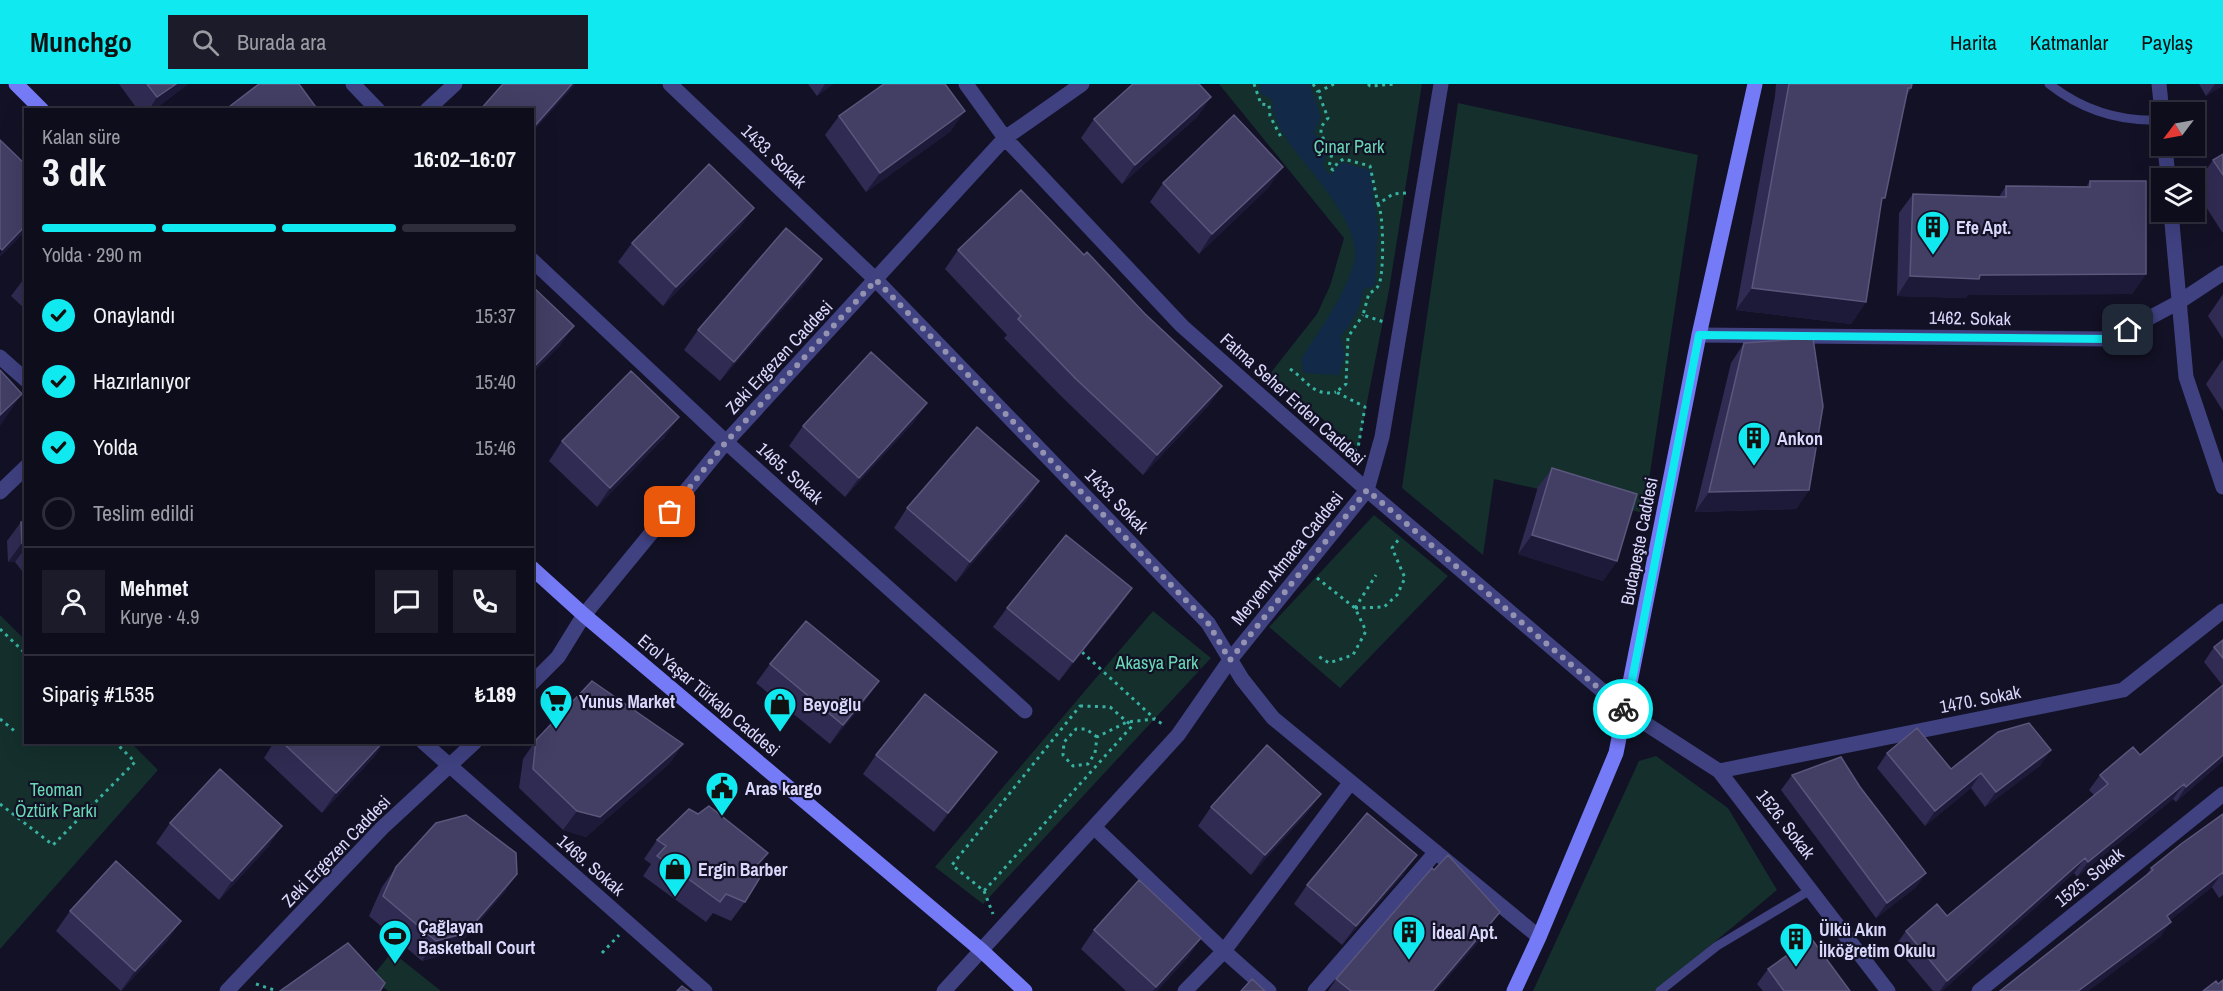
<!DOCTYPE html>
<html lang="tr">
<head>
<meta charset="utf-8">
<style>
  body { margin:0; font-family:"Archivo Narrow",sans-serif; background:#1c1b29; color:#f1f3f6; height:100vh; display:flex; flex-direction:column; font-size:22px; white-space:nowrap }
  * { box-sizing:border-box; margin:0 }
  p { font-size:20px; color:#9b9ca3 }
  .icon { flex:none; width:33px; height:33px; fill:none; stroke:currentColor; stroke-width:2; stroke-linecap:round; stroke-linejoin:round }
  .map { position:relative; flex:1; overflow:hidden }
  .side { position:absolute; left:24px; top:24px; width:510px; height:636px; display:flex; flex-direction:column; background:#0e0d1c; border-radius:0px; box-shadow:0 6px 24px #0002,0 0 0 2px #2e2d3b }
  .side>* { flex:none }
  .needle { width:39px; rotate:238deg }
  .controls { position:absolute; left:2151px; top:18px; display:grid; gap:12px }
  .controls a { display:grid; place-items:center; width:54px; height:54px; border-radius:0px; background:#0e0d1c; box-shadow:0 6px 24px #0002,0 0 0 2px #2e2d3b; font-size:30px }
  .pin { position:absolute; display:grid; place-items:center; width:51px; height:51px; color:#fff; margin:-26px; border-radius:12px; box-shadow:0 3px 9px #0006 }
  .courier { position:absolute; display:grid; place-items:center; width:60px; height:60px; margin:-30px; border:4px solid #10e9f0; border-radius:50%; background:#fff; color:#222; box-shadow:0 2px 8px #0007 }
  .headline em { font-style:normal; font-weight:700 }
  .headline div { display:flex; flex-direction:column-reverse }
  .headline { display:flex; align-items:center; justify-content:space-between; height:102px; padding:0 18px }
  h1 { font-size:39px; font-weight:700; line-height:45px }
  .bar { display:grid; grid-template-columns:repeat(4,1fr); gap:9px 6px; align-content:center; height:72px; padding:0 18px }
  .bar i { height:8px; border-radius:4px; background:#2e2d3b }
  .bar .current { background:#10e9f0 }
  .bar p { grid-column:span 4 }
  .line { display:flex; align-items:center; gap:15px; padding:0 18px; border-top:2px solid #2e2d3b }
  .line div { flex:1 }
  .round { display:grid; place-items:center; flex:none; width:63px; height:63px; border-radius:0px; background:#1c1b29 }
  ol { padding:0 18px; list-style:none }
  li { display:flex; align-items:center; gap:18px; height:66px }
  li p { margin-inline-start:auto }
  li .icon { padding:6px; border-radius:50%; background:#10e9f0; color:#111; stroke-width:4 }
  li:last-child { color:#9b9ca3 }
  li i { width:33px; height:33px; border:3px solid #2e2d3b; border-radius:50% }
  header { display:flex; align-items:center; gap:36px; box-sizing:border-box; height:84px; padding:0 30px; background:#10e9f0; color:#111 }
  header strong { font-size:28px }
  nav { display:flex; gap:33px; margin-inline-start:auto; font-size:21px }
  .search { width:420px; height:54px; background:#1c1b29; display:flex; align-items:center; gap:15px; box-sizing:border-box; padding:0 21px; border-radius:0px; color:#9b9ca3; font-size:22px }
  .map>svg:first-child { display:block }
</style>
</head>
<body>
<header>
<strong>Munchgo</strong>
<div class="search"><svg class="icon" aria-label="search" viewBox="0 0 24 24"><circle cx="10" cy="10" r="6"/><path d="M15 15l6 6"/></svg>Burada ara</div>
<nav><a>Harita</a><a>Katmanlar</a><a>Paylaş</a></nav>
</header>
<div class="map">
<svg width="2223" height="907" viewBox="0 0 2223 907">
  <rect width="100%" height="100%" fill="#131125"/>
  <path fill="#142f2c" d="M1219,0H1422L1389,206L1358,364L1269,291L1317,230L1330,202L1344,154Z
    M1458,19L1698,71L1644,429L1494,395L1483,471L1402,404Z
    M1374,431L1448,492L1340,604L1269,543Z
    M1153,527L1211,574L983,820L935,783Z
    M0,531L25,556L26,658L131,659L158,686L0,865Z
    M1656,672L1728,724L1777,806L1656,907H1533L1639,677Z
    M392,868L441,907H388L371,894Z"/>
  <path fill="#122a48" d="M1260,0H1310L1321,33L1314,49L1329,64L1323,81L1329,91L1342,78L1370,86L1378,145L1375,202L1364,205C1360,224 1354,237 1341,252L1345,273L1339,291L1304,289L1301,275C1317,250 1355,198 1355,168C1355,139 1318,95 1300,73C1287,57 1273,38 1272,16L1260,9Z"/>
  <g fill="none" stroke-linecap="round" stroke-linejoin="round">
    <path stroke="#37b1a1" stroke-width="3" stroke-dasharray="3 4.5" stroke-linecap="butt" d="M1254,0L1261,20L1269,21L1270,32L1282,55
      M1313,0L1318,8
      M1334,0L1318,8L1328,34L1321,43V52L1333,64L1329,83L1333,86L1338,78L1344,75L1370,82L1378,120L1393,110L1406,109
      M1368,0L1370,2L1396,0
      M1378,120C1384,130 1384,190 1379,200C1377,205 1374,207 1369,209L1363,231L1384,238
      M1290,285C1307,296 1313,313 1336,308
      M1354,367L1358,364L1365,323L1336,308L1346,300L1348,253L1363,231
      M1317,494L1355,524L1366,547L1353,571L1329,579L1318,572
      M1355,524L1384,523L1397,511L1405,494L1392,464L1399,455
      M1355,524L1376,491
      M0,545L26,570
      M1082,568L1155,635
      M1080,622L1110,623L1132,642L984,807L952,781Z
      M0,635L17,649
      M1097,653L1086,645H1076L1064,658L1063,671L1073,682L1088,680L1095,669L1097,653L1127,638L1155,635L1165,642
      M0,720L53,761L135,678L115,658
      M984,807L993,830
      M602,869L619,851
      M256,900L277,907"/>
    <path stroke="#3f4181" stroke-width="9" d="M2049,0C2082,26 2121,38 2162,36
      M1660,907L1717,862L1812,805"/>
    <path stroke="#3f4181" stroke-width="15" d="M353,0L378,26
      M670,0L876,196L1208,539L1242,595L1273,634L1539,853
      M966,0L1005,54L1182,242L1367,406L1626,627L1719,687L1888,907
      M2159,0L2162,29
      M427,26L455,0
      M2165,62L2168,94
      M2171,128L2186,293L2223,403
      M532,176L726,358L1025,627
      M1699,251L2110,255L2179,218L2223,189
      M0,273L26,296
      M0,408L26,383
      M532,599L558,573L584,531L726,358L1005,54L1082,0
      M423,658L705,907
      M1719,687L2123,606L2223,527
      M1095,744L1224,867L1269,907
      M227,907L382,744L475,658
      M944,907L1178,651L1230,576L1367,406L1382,353L1441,0
      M1185,907L1224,867L1350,699
      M1315,907L1436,768
      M1979,907L2223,710"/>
    <path stroke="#757af6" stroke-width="15" d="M16,0L42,26
      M532,484L584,531L981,866L1025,907
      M1514,907L1539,853L1616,669L1699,251L1755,0"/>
  </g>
  <path fill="#302b52" d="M119,0H188L154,26H138Z
    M808,0H833L817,12Z
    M1776,0H1912L1911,4L1907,11L1881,120L1866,218L1851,240L1736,226L1775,12Z
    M2199,0H2223L2206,12Z
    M1211,13L1197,33L1122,100L1081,54L1094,35Z
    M839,32L951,47L866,108L825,51Z
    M2223,70V148H2222L2194,104V103L2213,76Z
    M2090,97L2146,190L2132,210L1968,211L1966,214L1897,212L1899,129L1913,110L1999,113L2006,102L2086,103Z
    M1163,99L1269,103L1199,170L1150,118Z
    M754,124L740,143L663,222L618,178L632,159Z
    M958,166L1084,171L1222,302L1208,322L1143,391L1063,314L1004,254L1007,251L945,185Z
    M822,175L809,195L720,297L684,266L698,246Z
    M26,192V226L11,212Z
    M2223,210V255L2208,232Z
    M1744,259L1809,406L1796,425L1695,428L1731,279Z
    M2223,275V327L2206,300Z
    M927,319L913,339L845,413L789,362L803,342Z
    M665,353L597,423L549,377L562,357Z
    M1552,384L1617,477L1603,497L1518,470L1538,403Z
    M1039,397L1026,417L956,498L894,444L907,424Z
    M21,438H26V492L15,478H8L7,457Z
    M1007,524H1118L1059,597L993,543Z
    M2223,556V677L2176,718L2173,715L2077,793L2074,789L1942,907H1933L1895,862L1906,847L1947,832L2094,711L2089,706L2100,691L2140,671L2223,602L2204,578L2214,563Z
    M770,580L879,597L865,617L830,660L756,599Z
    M536,656L683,660L669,680L586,753L563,746L519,704L523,675Z
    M274,658H384L374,673L322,729L264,674Z
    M1887,669L1951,685L2041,681L1985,723L1971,704L1925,742L1877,684Z
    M876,671L983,687L934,748L863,690Z
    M1792,691L1860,703L1926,789L1915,804L1876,834L1781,706Z
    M1321,710L1307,729L1251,791L1198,742L1211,723Z
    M2223,730V811L2219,814L2212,803L2170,836L2161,852L2088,907H2000L2144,794L2151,784Z
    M170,739L269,762L219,816L156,759Z
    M657,756L768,769L758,783L745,818L731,837L713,829L706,838L643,792L651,780L644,775Z
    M396,783L517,790L503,810L453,868L422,877L369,832L382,803Z
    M1403,791L1342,861L1294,820L1307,801Z
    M70,827L168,856L121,907L56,847Z
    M1094,846L1201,854L1188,873L1157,907H1126L1081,865Z
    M1487,848L1436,907H1328L1336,895Z
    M1768,885L1850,907H1763L1757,900Z"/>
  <path fill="#1d1938" d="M176,0H188L154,26H149L157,13Z
    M572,0H576L532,49V45Z
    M825,0H833L817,12Z
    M2215,0H2223V2L2206,12Z
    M1211,13L1197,33L1122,100L1135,81Z
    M965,27L951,47L866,108L880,89Z
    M1283,83L1269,103L1199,170L1212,150Z
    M754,124L740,143L663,222L676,203Z
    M26,141V147L0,173V169L2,166Z
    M822,175L809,195L720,297L734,278Z
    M2146,190L2132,210L1968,211L1966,214L1897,212L1910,192Z
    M1752,204L1866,218L1851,240L1736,226Z
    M574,242L560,262L532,290V285Z
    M1222,302L1208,322L1143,391L1157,371Z
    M22,310L0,342V331Z
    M927,319L913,339L845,413L859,394Z
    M679,333L665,353L597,423L610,404Z
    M1039,397L1026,417L956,498L970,478Z
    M1809,406L1796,425L1695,428L1709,408Z
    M1532,451L1617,477L1603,497L1518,470Z
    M26,458V463L15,478H8L22,459Z
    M1132,504L1118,524L1059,597L1073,578Z
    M879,597L865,617L830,660L843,641Z
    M383,658H384L374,673L322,729L336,709Z
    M683,660L669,680L586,753L563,746L577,727Z
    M2051,666L2041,681L1985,723L1996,708Z
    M997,668L983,687L934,748L948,729Z
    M2223,671V677L2176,718L2186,703Z
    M1981,689L1971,704L1925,742L1935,727Z
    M2184,700L2173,715L2077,793L2088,778Z
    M1321,710L1307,729L1251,791L1265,771Z
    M282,742L269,762L219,816L232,797Z
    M768,769L754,789L756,782Z
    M1417,771L1403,791L1342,861L1356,842Z
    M2085,774L2074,789L1942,907H1940L1947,897Z
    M1926,789L1915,804L1876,834L1887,819Z
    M2222,789L2212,803L2157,847L2167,832Z
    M517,790L503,810L453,868L422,877L436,857Z
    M1500,828L1487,848L1436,907H1433Z
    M181,837L168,856L121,907L135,887Z
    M2171,838L2161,852L2088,907H2078Z
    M1201,854L1188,873L1157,907H1153Z"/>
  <path fill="#423e64" stroke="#5a567c" stroke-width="1.5" d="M147,0H176L157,13Z
    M259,0H299L318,26H225Z
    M503,0H572L532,45V26H480Z
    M884,0H945L965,27L880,89L839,32Z
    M1133,0H1199L1211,13L1135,81L1094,35Z
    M1789,0H1912L1911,4H1908L1885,114H1882L1866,218L1752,204Z
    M1234,31L1283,83L1212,150L1163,99Z
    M0,56L26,81V141L2,166L0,164Z
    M2223,70V91L2213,76Z
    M709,80L754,124L676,203L632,159Z
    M2090,97H2146V190L1980,191L1979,195L1910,192L1913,110L2006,113V102L2090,103Z
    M1021,106L1084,171L1087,168L1145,230L1222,302L1157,371L1076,295L1018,235L1021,232L958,166Z
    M786,144L822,175L734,278L698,246Z
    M532,202L574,242L532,285Z
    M1813,254L1823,322L1809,406L1709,408L1744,259Z
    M871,268L927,319L859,394L803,342Z
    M0,286L22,310L0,331Z
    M631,287L679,333L610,404L562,357Z
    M977,343L1039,397L970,478L907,424Z
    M1552,384L1637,410L1617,477L1532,451Z
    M21,438H26V458L22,459Z
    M1066,451L1132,504L1073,578L1007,524Z
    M806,537L879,597L843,641L770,580Z
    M2223,556V574L2214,563Z
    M592,597L683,660L600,733L577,727L533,685L536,656Z
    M2223,601V671L2186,703L2184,700L2088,778L2085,774L1947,897L1906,847L1937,820L1947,832L2108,700L2100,691L2133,663L2140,671Z
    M925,610L997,668L948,729L876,671Z
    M2029,639L2051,666L1996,708L1981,689L1935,727L1887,669L1917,644L1951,685L1998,648Z
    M282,658H383L336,709Z
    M1267,661L1321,710L1265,771L1211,723Z
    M1841,673L1860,703L1926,789L1887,819L1792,691Z
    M220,685L282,742L232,797L170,739Z
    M709,722L768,769L756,782L764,787L745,818L726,810L720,818L657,772L666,762L657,756L689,725L698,730Z
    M1367,729L1417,771L1356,842L1307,801Z
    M2223,730V790L2222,789L2167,832L2171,838L2078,907H2000L2153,786L2151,784L2181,760Z
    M466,731L516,769L517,790L466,849L436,857L383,812L396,783L436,739Z
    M1448,771L1500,828L1433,907H1351L1336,895L1432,784L1434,786Z
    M116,777L181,837L135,887L70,827Z
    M1139,796L1201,854L1156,903L1094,846Z
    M1811,854L1850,907H1784L1768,885Z
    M348,859L385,899L380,907H280Z
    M1252,895L1265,907H1241Z
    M2223,896V907H2203L2216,897L2218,900Z
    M682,902L689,907H677Z"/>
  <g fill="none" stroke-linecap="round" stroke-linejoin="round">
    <path stroke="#9492b1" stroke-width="6" stroke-dasharray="0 10.8" d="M670,428L726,358L876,196L1208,539L1230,576L1367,406L1623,625"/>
    <path stroke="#10e9f0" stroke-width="8" d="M1623,625L1626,627L1699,251L2110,255L2128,246"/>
  </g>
  <defs>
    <g id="building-pin" transform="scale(1.725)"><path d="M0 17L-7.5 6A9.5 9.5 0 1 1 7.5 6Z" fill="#10e9f0" stroke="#131125"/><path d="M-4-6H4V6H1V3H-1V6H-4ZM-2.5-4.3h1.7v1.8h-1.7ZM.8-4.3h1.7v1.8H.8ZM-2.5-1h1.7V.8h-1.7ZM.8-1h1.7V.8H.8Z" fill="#111"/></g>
    <g id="supermarket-pin" transform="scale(1.725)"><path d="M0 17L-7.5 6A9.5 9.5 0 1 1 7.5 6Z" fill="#10e9f0" stroke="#131125"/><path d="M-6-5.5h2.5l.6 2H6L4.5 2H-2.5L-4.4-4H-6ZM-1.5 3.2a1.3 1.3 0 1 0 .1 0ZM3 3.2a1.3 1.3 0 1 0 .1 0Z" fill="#111"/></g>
    <g id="shop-pin" transform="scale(1.725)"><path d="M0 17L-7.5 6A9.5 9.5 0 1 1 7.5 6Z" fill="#10e9f0" stroke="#131125"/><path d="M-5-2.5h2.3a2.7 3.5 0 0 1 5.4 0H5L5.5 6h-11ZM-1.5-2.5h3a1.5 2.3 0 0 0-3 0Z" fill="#111"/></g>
    <g id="civic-pin" transform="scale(1.725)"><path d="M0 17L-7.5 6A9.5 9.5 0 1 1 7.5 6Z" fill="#10e9f0" stroke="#131125"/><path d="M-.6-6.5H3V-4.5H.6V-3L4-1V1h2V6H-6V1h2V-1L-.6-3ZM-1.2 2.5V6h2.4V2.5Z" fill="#111"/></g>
    <g id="stadium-pin" transform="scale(1.725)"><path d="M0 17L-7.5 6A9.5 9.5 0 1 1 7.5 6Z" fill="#10e9f0" stroke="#131125"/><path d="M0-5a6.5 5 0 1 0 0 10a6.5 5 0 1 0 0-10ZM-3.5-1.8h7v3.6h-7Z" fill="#111"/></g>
  </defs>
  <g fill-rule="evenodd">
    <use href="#building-pin" x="1933" y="143"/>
    <use href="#building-pin" x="1754" y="354"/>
    <use href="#supermarket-pin" x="556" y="617"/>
    <use href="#shop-pin" x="780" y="620"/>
    <use href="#civic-pin" x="722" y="704"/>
    <use href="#shop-pin" x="675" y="785"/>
    <use href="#building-pin" x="1409" y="848"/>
    <use href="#stadium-pin" x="395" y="852"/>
    <use href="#building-pin" x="1796" y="855"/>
  </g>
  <g text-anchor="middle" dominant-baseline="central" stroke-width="4.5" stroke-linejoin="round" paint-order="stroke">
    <g font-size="18" fill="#68d8b5" stroke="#131125">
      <text x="1349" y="62">Çınar Park</text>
      <text x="1157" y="578">Akasya Park</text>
      <text x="56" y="705">Teoman<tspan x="56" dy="21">Öztürk Parkı</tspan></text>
    </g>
    <g font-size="18" fill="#d9d8fc" stroke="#131125">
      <text transform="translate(774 72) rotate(44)">1433. Sokak</text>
      <text transform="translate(1970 234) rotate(1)">1462. Sokak</text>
      <text transform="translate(779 273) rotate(-47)">Zeki Ergezen Caddesi</text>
      <text transform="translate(1293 315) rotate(42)">Fatma Seher Erden Caddesi</text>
      <text transform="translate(790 389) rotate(42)">1465. Sokak</text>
      <text transform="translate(1117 417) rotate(46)">1433. Sokak</text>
      <text transform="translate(1639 457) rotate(-79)">Budapeşte Caddesi</text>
      <text transform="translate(1287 474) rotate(-51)">Meryem Atmaca Caddesi</text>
      <text transform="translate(709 611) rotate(40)">Erol Yaşar Türkalp Caddesi</text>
      <text transform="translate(1980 615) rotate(-11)">1470. Sokak</text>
      <text transform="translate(1786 740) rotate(52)">1526. Sokak</text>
      <text transform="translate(336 767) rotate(-46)">Zeki Ergezen Caddesi</text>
      <text transform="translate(591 781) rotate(41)">1469. Sokak</text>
      <text transform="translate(2089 793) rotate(-39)">1525. Sokak</text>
    </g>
    <g font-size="18" font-weight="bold" fill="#d9d8fc" stroke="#131125" text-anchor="start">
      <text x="1956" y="143">Efe Apt.</text>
      <text x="1777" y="354">Ankon</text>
      <text x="579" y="617">Yunus Market</text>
      <text x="803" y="620">Beyoğlu</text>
      <text x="745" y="704">Aras kargo</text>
      <text x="698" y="785">Ergin Barber</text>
      <text x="418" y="842">Çağlayan<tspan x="418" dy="21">Basketball Court</tspan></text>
      <text x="1819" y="845">Ülkü Akın<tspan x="1819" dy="21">İlköğretim Okulu</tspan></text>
      <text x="1432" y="848">İdeal Apt.</text>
    </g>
  </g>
</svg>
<div class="controls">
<a><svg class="needle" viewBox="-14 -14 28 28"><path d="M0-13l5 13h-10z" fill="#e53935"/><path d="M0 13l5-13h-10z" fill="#9b9ca3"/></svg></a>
<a><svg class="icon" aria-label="layers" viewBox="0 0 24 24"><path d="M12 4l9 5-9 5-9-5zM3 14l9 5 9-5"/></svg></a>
</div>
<div class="pin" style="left:670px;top:428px;background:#ea580c"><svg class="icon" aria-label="bag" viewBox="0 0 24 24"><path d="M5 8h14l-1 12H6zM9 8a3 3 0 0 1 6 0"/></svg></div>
<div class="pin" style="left:2128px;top:246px;background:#1f2937"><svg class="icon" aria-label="home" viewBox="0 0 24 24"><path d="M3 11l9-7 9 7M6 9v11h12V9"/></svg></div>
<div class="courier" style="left:1623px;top:625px"><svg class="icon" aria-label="bike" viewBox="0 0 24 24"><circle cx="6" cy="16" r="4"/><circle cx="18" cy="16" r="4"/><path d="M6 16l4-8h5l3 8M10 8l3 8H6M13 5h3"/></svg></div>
<section class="side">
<div class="headline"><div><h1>3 dk</h1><p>Kalan süre</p></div><em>16:02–16:07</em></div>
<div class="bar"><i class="current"></i><i class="current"></i><i class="current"></i><i></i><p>Yolda · 290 m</p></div>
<ol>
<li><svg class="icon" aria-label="check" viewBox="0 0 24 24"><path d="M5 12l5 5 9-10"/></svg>Onaylandı<p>15:37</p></li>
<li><svg class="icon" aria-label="check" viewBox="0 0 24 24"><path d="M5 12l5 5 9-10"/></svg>Hazırlanıyor<p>15:40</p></li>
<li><svg class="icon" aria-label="check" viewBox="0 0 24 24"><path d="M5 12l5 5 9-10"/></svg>Yolda<p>15:46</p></li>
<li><i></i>Teslim edildi</li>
</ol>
<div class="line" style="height:108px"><a class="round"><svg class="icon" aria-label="person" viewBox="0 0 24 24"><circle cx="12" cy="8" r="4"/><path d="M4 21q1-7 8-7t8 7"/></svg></a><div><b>Mehmet</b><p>Kurye · 4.9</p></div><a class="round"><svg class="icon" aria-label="chat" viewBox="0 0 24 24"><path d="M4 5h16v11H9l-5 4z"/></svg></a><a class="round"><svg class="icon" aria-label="phone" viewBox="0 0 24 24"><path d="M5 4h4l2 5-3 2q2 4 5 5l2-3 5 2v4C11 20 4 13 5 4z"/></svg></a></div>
<div class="line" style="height:78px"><div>Sipariş #1535</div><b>₺189</b></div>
</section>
</div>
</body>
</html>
